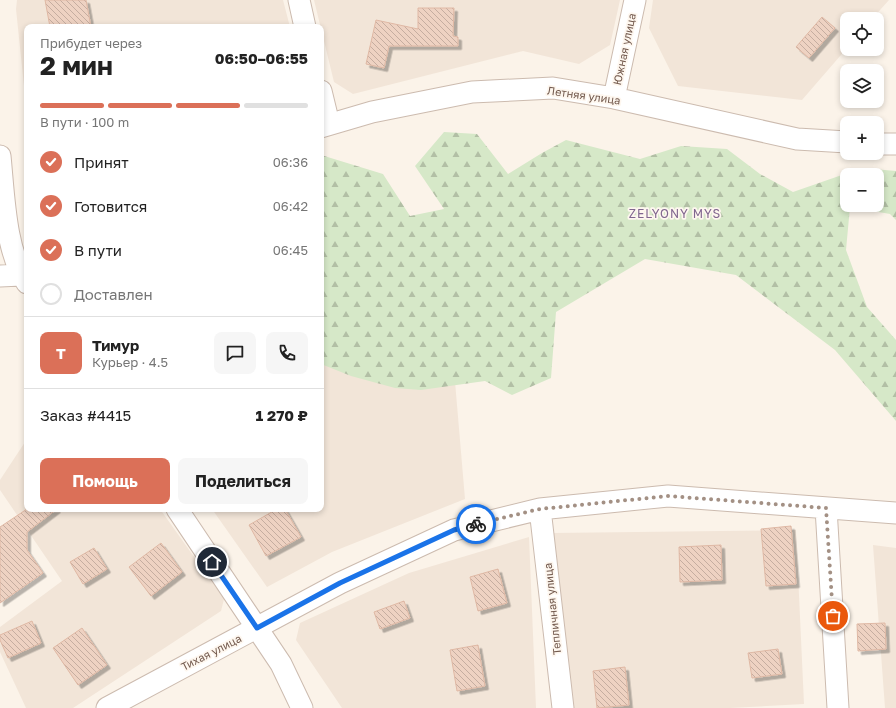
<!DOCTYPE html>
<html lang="ru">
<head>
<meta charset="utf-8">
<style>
  body { margin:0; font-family:"Golos Text",sans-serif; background:#f6f6f6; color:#222; height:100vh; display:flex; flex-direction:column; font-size:15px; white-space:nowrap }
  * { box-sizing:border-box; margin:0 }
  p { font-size:13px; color:#767676 }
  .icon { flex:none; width:22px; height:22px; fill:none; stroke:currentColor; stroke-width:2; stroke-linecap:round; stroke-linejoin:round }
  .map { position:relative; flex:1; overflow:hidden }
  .details { position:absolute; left:24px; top:24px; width:300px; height:488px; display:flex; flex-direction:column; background:#fff; border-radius:8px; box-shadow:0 2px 6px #0003 }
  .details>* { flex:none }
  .tools { position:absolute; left:840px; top:12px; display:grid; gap:8px }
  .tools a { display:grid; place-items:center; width:44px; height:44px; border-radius:8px; background:#fff; box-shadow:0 2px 6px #0003; font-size:20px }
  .pin { position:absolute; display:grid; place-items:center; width:34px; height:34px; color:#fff; margin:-17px; border:2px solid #fff; border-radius:50%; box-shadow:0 1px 4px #0007 }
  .courier { position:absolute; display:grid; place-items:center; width:40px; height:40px; margin:-20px; border:3px solid #1a73e8; border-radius:50%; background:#fff; color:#222; box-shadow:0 1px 5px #0007 }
  .summary em { font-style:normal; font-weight:700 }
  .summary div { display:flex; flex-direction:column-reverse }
  .summary { display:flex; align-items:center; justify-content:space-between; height:68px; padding:0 16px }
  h1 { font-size:26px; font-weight:700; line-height:30px }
  .bar { display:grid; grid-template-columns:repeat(4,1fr); gap:6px 4px; align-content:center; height:48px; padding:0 16px }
  .bar i { height:5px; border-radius:3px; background:#e0e0e0 }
  .bar .selected { background:#db7058 }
  .bar p { grid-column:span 4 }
  .line { display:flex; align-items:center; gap:10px; padding:0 16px; border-top:1px solid #e0e0e0 }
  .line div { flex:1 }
  .round { display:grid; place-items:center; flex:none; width:42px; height:42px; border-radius:8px; background:#f6f6f6 }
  ol { padding:0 16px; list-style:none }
  li { display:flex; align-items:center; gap:12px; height:44px }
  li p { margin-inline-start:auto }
  li .icon { padding:4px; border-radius:50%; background:#db7058; color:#fff; stroke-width:4 }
  li:last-child { color:#767676 }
  li i { width:22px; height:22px; border:2px solid #e0e0e0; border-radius:50% }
  .action { display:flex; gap:8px; margin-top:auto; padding:8px 16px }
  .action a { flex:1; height:46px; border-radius:8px; background:#db7058; color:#fff; font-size:16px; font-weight:700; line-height:46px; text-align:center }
  .action a+a { background:#f6f6f6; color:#222 }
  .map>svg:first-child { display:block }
</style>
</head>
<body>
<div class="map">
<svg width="896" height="708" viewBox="0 0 896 708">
  <defs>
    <pattern id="forest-firs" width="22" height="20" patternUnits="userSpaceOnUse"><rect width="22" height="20" fill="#d6e8c8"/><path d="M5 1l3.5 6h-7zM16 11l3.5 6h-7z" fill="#b2bfa5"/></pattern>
    <pattern id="building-back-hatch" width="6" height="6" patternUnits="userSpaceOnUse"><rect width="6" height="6" fill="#eed2c2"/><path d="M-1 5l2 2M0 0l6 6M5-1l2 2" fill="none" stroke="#c5ada0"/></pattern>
    <filter id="shadow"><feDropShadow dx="3.5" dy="3.5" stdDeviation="0" flood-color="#0004"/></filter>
  </defs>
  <rect width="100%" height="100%" fill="#fbf3e9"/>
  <path fill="#f2e5d8" d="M17,0H283L290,27H27V115L16,9Z
    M314,0H620L610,45L579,64L523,51L353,94L334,82Z
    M653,0H889L872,19H847V48L802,100L678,86L649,28Z
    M321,356L453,358L465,499L332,552L267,587L212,509H321Z
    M27,439V509H160L224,599L221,611L73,708H26L0,652V627L62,581L0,490V480Z
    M796,530L804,704L730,708H570L552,533Z
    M529,537L536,708H342L296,640L300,623L409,573Z
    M873,545L896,548V708H885Z"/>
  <path fill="url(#forest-firs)" fill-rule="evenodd" d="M444,132L477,134L508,174L542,153L566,140L640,159L681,146L727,149L760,174L793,192L862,168L896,171V220L890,214L850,207L846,250L867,307L896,340V421L835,350L736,275L645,259L556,312L551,378L512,395L485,381L421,390L395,388L351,376L321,364V155L383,174L410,216L444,209L415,166ZM847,175H877V205H847Z"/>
  <path fill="url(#building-back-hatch)" stroke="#dfb8a4" filter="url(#shadow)" d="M45,0H86L91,27H50Z
    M418,8H454L453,36L458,37V46H389L384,68L366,64L376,20L418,29Z
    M822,17L835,28L809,58L796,47Z
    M27,509H57L27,532V550L43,573L0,603V527Z
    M277,509H285L301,537L266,556L249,525Z
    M791,526L796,584L766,586L761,529Z
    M161,543L182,572L151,596L129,567Z
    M721,545L722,580L680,582L679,547Z
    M94,548L107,569L83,584L70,562Z
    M498,569L507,603L478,611L470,577Z
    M404,601L410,618L380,629L374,612Z
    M32,621L41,643L8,658L0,640V635Z
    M885,623L886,649L858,651L857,624Z
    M82,628L107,665L78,685L53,648Z
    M478,645L485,686L457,691L450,650Z
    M778,649L782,674L752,678L748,653Z
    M625,667L629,705L597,708L593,671Z"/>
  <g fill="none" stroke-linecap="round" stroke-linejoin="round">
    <g stroke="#ccbbaf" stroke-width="23">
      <path id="minor" d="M299,0L305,27
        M321,91L329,124
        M614,98L635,0
        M321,127L372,112L472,92L553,88L614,98L797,139L847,142
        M877,144H896
        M0,156C4,195 5,251 27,283
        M0,276L21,275L27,272
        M826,508L838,708
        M177,509L281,664L302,708
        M540,509L563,708
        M107,708L340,583L454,530L540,509L668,496L896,513"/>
    </g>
    <use href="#minor" stroke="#fff" stroke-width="21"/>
  </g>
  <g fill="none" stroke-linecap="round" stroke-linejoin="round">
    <path stroke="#a39084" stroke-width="4" stroke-dasharray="0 7.2" d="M476,524L540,509L668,496L826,508L833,616"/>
    <path stroke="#1a73e8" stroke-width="5" d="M212,562L257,628L340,583L454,530L476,524"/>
  </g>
  <g text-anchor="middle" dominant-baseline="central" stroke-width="3.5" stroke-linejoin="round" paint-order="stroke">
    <g font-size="11" fill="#735a4e" stroke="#fef7ef">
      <text transform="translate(624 49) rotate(-78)">Южная улица</text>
      <text transform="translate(584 95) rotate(8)">Летняя улица</text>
      <text transform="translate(552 609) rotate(-96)">Тепличная улица</text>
      <text transform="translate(211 652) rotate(-27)">Тихая улица</text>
    </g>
    <g font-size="12" letter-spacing="1" fill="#80668f" stroke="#fef7ef">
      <text x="675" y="213">ZELYONY MYS</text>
    </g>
  </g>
</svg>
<div class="tools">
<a><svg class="icon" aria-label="locate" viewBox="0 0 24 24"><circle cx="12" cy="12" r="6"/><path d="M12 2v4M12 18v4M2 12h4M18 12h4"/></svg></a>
<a><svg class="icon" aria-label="layers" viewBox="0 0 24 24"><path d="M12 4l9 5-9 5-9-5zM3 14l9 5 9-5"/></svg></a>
<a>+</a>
<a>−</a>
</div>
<div class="pin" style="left:833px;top:616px;background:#ea580c"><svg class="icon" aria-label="bag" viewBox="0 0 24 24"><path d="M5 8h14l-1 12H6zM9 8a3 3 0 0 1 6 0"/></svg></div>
<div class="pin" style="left:212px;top:562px;background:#1f2937"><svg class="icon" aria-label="home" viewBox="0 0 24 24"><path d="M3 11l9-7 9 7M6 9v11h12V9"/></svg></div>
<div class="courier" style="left:476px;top:524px"><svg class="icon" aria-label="bike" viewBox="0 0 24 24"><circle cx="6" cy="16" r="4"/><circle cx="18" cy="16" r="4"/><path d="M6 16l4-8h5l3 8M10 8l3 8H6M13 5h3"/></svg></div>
<section class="details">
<div class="summary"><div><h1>2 мин</h1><p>Прибудет через</p></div><em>06:50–06:55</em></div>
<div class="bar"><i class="selected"></i><i class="selected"></i><i class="selected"></i><i></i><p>В пути · 100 m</p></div>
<ol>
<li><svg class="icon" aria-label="check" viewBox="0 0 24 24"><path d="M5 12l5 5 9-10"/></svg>Принят<p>06:36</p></li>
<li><svg class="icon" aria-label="check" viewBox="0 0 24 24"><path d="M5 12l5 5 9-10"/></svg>Готовится<p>06:42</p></li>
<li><svg class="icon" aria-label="check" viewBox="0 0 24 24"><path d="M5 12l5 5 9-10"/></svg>В пути<p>06:45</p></li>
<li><i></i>Доставлен</li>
</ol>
<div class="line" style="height:72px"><b class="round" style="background:#db7058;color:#fff">Т</b><div><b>Тимур</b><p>Курьер · 4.5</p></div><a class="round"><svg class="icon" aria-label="chat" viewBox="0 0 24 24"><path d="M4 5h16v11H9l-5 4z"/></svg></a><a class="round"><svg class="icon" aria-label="phone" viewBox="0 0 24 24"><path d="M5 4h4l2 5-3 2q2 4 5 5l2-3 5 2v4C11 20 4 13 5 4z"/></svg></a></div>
<div class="line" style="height:52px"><div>Заказ #4415</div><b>1 270 ₽</b></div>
<div class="action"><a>Помощь</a><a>Поделиться</a></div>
</section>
</div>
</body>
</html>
